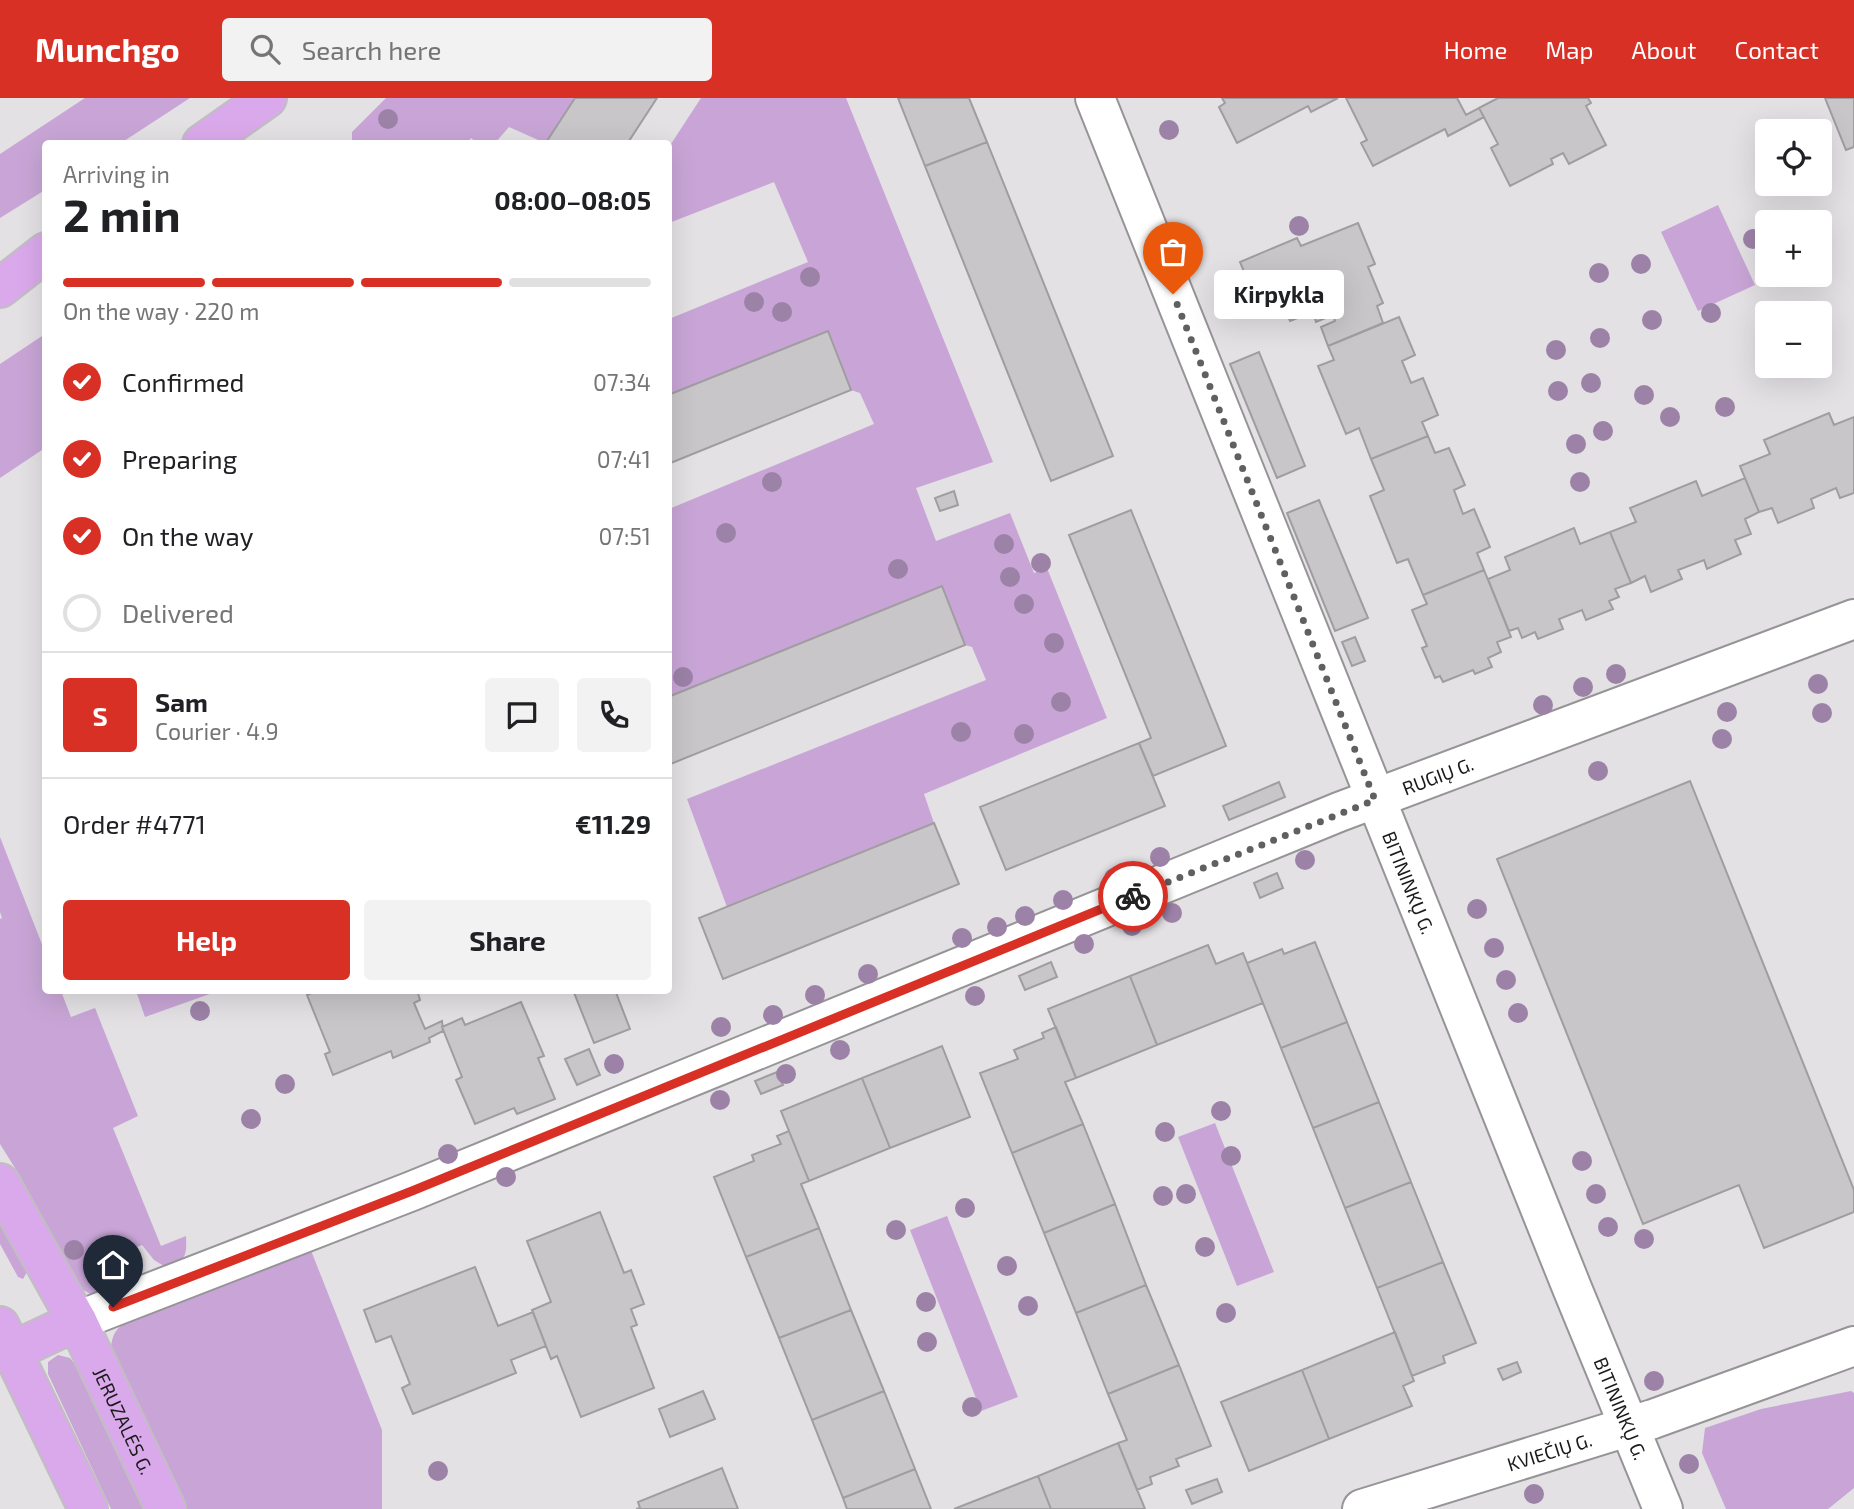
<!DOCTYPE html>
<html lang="en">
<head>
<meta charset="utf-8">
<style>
  body { margin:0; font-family:"Exo 2",sans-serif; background:#f2f2f2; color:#202124; height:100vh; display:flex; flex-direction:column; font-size:26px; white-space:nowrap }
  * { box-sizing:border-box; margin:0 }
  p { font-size:23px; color:#757577 }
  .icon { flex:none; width:38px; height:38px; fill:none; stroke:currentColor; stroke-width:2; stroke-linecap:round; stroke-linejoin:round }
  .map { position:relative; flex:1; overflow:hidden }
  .panel { position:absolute; left:42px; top:42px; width:630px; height:854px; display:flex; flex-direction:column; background:#fff; border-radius:7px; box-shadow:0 7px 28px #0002 }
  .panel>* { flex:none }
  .tools { position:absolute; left:1755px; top:21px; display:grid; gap:14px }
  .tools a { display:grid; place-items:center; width:77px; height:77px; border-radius:7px; background:#fff; box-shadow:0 7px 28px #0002; font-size:35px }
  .pin { position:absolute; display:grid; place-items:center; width:60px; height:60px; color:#fff; margin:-72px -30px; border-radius:50% 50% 50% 0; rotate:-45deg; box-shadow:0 0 7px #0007 }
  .pin .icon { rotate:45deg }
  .courier { position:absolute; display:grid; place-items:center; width:70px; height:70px; margin:-35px; border:5px solid #d93025; border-radius:50%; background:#fff; color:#222; box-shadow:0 2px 9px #0007 }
  .bubble { position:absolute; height:49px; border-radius:7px; background:#fff; box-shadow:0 7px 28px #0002; font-size:23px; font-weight:700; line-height:49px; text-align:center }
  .head em { font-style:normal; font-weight:700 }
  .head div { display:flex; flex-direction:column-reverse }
  .head { display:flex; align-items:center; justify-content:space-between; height:119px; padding:0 21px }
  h1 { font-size:46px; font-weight:700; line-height:52px }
  .bar { display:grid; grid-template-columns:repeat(4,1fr); gap:10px 7px; align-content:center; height:84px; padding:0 21px }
  .bar i { height:9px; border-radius:5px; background:#e0e0e0 }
  .bar .on { background:#d93025 }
  .bar p { grid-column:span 4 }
  .line { display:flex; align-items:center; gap:18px; padding:0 21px; border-top:2px solid #e0e0e0 }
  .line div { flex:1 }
  .round { display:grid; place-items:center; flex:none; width:74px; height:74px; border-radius:7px; background:#f2f2f2 }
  ol { padding:0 21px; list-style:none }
  li { display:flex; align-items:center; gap:21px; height:77px }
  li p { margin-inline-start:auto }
  li .icon { padding:7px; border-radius:50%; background:#d93025; color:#fff; stroke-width:4 }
  li:last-child { color:#757577 }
  li i { width:38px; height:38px; border:4px solid #e0e0e0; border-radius:50% }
  .button { display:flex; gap:14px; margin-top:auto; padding:14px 21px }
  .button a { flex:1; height:80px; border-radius:7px; background:#d93025; color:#fff; font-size:28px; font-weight:700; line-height:80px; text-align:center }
  .button a+a { background:#f2f2f2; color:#202124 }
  header { display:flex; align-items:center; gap:42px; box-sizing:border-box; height:98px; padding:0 35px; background:#d93025; color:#fff }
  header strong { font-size:33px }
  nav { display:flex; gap:38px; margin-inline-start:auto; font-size:24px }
  .search { width:490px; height:63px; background:#f2f2f2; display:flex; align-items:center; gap:18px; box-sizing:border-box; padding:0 24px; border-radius:7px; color:#757577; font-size:26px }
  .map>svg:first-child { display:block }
</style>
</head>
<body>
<header>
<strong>Munchgo</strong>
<div class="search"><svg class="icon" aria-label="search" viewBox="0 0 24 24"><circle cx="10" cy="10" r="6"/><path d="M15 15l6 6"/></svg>Search here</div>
<nav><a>Home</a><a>Map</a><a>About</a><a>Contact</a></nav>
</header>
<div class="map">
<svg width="1854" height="1411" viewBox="0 0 1854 1411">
  <rect width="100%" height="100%" fill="#e3e1e4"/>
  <path fill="#c8a5d6" d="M85,0H190L121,45L46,46L45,92L0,120V56Z
    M386,0H575L545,45L509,29L495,45H477L471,40L466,46L352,45V34Z
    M701,0H846L993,364L916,390L936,443L1010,415L1034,475L1047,470L1107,620L924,696L934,725L727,809L687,701L986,582L972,549L965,547L941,488L669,599V411L874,326L860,295L851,292L828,233L669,297V221L808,164L774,84L669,125V49Z
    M1718,107L1755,187L1698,213L1661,134Z
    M45,236V350L0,380V266Z
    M0,739L45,854L46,892L61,893L71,919L95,910L138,1018L113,1030L161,1148L186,1138C187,1159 185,1165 164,1168L154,1162L142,1147L109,1160C110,1180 116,1192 92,1197L80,1190L20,1078L0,1046V821L2,820L0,814Z
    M136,893V892L218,893L145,919Z
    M1215,1025L1274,1174L1237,1188L1178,1039Z
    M947,1118L1018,1299L981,1313L910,1132Z
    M0,1127L27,1174L23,1181L18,1179L0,1146Z
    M310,1150L382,1332V1411H182L111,1249C113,1234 117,1230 129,1222Z
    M58,1257L70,1260L74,1265L143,1411H111L48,1276V1264Z
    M1851,1293L1854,1295V1390L1828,1411H1726L1702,1355L1705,1330L1761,1311Z"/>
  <path fill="#c9c6ca" stroke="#9f9da0" stroke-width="2" d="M575,0H657L627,46H545Z
    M898,0H969L987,44L925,68Z
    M1222,0H1338L1311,14L1308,8L1237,45L1219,9L1225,5Z
    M1346,0H1457L1466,17L1479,10L1484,19L1448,38L1445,31L1373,68L1361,45L1367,42Z
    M1498,0H1588L1591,5L1586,8L1606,47L1569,66L1563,55L1551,61L1553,66L1510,88L1491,50L1498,46L1479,10Z
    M1825,0H1854V49L1846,52Z
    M987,44L1113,358L1051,383L925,68Z
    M1358,125L1375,166L1368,169L1383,205L1377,208L1383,225L1328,248L1321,229L1335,223L1333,217L1316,224L1313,214L1290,223L1283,206L1275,209L1271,198L1257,205L1240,164L1297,140L1301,148Z
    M1399,219L1415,257L1402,263L1411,285L1423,280L1438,317L1422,324L1428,338L1371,361L1359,330L1346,336L1318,268L1334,262L1328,248Z
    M828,233L851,292L668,366V297Z
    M1259,254L1305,368L1277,380L1230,266Z
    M1829,315L1834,327L1854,319V395L1840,400L1836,390L1811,401L1814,410L1778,425L1772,410L1759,414L1740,368L1770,356L1764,342Z
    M1428,338L1435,355L1449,350L1465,387L1454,392L1463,416L1474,411L1490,449L1477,455L1484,472L1423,497L1408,461L1397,465L1370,398L1384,392L1371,361Z
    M1745,380L1759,414L1745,421L1751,436L1735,442L1741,456L1707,471L1704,462L1678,472L1682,481L1651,494L1645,478L1631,485L1610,434L1636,424L1630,410L1696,383L1702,398Z
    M954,393L958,407L940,413L935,400Z
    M1319,402L1368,520L1335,533L1287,415Z
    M1131,412L1226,648L1153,678L1139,645L1151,640L1069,437Z
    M1574,430L1580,446L1610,434L1631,485L1615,491L1619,499L1609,503L1613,511L1586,522L1582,512L1559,521L1563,531L1538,541L1535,534L1522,540L1518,530L1509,533L1488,481L1510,472L1505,459Z
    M1484,472L1511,539L1497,544L1501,554L1488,560L1492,569L1475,576L1473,572L1443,584L1440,578L1435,580L1422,550L1427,548L1412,512L1427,506L1423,497Z
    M942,488L965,547L668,667V599Z
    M1355,539L1365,563L1352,568L1342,544Z
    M1139,645L1165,708L1006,772L980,709Z
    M1690,683L1854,1092V1114L1764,1150L1739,1087L1643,1126L1497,761Z
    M1279,684L1285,699L1229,722L1223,708Z
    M934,725L959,786L723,881L699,820Z
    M1277,775L1283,790L1260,800L1254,785Z
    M1315,844L1347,924L1281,950L1247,865L1282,851L1284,856Z
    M1208,847L1216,866L1243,855L1263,905L1157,947L1130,878Z
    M1051,864L1057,879L1025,892L1019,878Z
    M1130,878L1157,947L1076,980L1048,911Z
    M318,892H417L420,902L414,905L425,931L442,923L443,933L429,940L430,944L393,960L391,953L333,977L325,956L330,954L307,897Z
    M573,892H615L630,931L594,945Z
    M521,904L544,958L538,960L555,1001L517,1016L514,1010L475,1026L456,982L462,979L442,929L462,920L465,927Z
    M1347,924L1379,1004L1313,1030L1281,950Z
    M1056,929L1076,980L1065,984L1083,1026L1012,1055L980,975L1018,961L1014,952L1044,940L1042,935Z
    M942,948L970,1019L890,1050L862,980Z
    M589,951L600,977L577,987L565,961Z
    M777,974L783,987L761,996L755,983Z
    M862,980L890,1050L809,1083L781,1013Z
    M1379,1004L1411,1084L1345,1110L1313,1030Z
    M1083,1026L1115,1106L1044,1135L1012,1055Z
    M789,1033L809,1083L801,1086L819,1130L746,1159L714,1079L754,1063L752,1057L781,1046L777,1038Z
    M1411,1084L1443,1164L1377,1190L1345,1110Z
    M1115,1106L1146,1187L1076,1215L1044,1135Z
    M600,1114L624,1175L631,1172L644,1206L631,1211L637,1227L631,1229L654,1290L581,1319L557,1258L551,1261L532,1212L551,1204L527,1143Z
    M819,1130L851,1212L779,1240L746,1159Z
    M1443,1164L1476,1245L1443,1258L1445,1265L1412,1278L1377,1190Z
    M475,1169L498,1228L533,1214L546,1248L511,1262L516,1275L413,1316L402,1290L410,1286L391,1238L376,1244L364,1212Z
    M1146,1187L1179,1267L1108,1296L1076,1215Z
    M851,1212L884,1293L812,1322L779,1240Z
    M1395,1234L1414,1283L1403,1288L1412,1308L1329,1341L1302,1272Z
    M1517,1264L1521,1274L1503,1282L1498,1271Z
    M1179,1267L1211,1348L1176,1361L1179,1368L1150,1379L1152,1386L1137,1392L1118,1345L1127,1342L1108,1296Z
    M1302,1272L1329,1341L1249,1373L1221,1304Z
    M703,1293L715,1321L670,1339L659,1311Z
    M884,1293L915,1371L843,1400L812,1322Z
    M1118,1345L1145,1411H1051L1038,1378Z
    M722,1370L738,1411H636L640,1410L638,1404Z
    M915,1371L931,1411H847L843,1400Z
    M1038,1378L1051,1411H954Z
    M1217,1381L1222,1394L1192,1406L1186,1392Z"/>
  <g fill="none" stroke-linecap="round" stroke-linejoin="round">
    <g stroke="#969497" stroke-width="42">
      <g id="minor">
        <path id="s1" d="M1095,0L1572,1190L1663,1411"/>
        <path id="s2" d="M77,1223L412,1093L1339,714L1854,521"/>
        <path id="s3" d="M1362,1411L1653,1321L1854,1248"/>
      </g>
    </g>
    <g stroke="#bfbfbf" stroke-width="42">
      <g id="major">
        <path d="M202,46L267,0"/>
        <path d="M0,190L46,154"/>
        <path id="s4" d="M0,1085L77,1223L166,1411"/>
        <path d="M0,1228L88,1411"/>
        <path d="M13,1253L77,1223"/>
      </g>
    </g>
    <use href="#minor" stroke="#fff" stroke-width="38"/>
    <use href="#major" stroke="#daa9eb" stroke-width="38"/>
  </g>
  <g fill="#9d82a8">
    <circle cx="388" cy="21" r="10"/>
    <circle cx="1169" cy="32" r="10"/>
    <circle cx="1299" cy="128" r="10"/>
    <circle cx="1753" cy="141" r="10"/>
    <circle cx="1191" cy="145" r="10"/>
    <circle cx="1641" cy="166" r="10"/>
    <circle cx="1599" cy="175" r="10"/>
    <circle cx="810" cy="179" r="10"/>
    <circle cx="754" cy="204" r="10"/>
    <circle cx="782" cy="214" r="10"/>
    <circle cx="1711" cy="215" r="10"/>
    <circle cx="1652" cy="222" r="10"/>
    <circle cx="1600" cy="240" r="10"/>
    <circle cx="1556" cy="252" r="10"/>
    <circle cx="1591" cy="285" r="10"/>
    <circle cx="1558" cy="293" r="10"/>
    <circle cx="1644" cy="297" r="10"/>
    <circle cx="1725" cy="309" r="10"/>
    <circle cx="1670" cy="319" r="10"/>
    <circle cx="1603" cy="333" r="10"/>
    <circle cx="1576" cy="346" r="10"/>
    <circle cx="772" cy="384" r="10"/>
    <circle cx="1580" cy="384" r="10"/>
    <circle cx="726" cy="435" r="10"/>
    <circle cx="1004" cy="446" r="10"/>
    <circle cx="1041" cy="465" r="10"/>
    <circle cx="898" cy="471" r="10"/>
    <circle cx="1010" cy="479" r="10"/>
    <circle cx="1024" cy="506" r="10"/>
    <circle cx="1054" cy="545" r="10"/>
    <circle cx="1616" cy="576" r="10"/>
    <circle cx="683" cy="579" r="10"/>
    <circle cx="1818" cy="586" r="10"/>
    <circle cx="1583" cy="589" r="10"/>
    <circle cx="1061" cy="604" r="10"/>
    <circle cx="1543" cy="607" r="10"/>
    <circle cx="1727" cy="614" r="10"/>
    <circle cx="1822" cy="615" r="10"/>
    <circle cx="961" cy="634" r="10"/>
    <circle cx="1024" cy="636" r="10"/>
    <circle cx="1722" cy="641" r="10"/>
    <circle cx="1598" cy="673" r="10"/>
    <circle cx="1160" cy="759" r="10"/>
    <circle cx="1305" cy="762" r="10"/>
    <circle cx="1114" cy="780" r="10"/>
    <circle cx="1063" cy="802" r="10"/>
    <circle cx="1477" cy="811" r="10"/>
    <circle cx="1172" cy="815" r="10"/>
    <circle cx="1025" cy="818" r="10"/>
    <circle cx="1132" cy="828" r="10"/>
    <circle cx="997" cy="829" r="10"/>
    <circle cx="962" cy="840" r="10"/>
    <circle cx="1084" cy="846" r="10"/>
    <circle cx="1494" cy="850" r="10"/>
    <circle cx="868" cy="876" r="10"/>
    <circle cx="1506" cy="882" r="10"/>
    <circle cx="815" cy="897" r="10"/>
    <circle cx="975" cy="898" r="10"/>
    <circle cx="200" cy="913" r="10"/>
    <circle cx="1518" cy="915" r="10"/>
    <circle cx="773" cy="917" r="10"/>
    <circle cx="721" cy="929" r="10"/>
    <circle cx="840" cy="952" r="10"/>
    <circle cx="614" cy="966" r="10"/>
    <circle cx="786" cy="976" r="10"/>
    <circle cx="285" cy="986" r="10"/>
    <circle cx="720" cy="1002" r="10"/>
    <circle cx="1221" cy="1013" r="10"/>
    <circle cx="251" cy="1021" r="10"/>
    <circle cx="1165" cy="1034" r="10"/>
    <circle cx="448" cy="1056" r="10"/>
    <circle cx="1231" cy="1058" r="10"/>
    <circle cx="1582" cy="1063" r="10"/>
    <circle cx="506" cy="1079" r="10"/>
    <circle cx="1186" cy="1096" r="10"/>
    <circle cx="1596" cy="1096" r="10"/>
    <circle cx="1163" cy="1098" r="10"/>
    <circle cx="965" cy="1110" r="10"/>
    <circle cx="1608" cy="1129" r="10"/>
    <circle cx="896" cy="1132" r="10"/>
    <circle cx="1644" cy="1141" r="10"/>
    <circle cx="1205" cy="1149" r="10"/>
    <circle cx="74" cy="1152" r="10"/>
    <circle cx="1007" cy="1168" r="10"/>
    <circle cx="926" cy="1204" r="10"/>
    <circle cx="1028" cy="1208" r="10"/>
    <circle cx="1226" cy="1215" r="10"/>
    <circle cx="927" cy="1244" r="10"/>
    <circle cx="1654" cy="1283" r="10"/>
    <circle cx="972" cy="1309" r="10"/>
    <circle cx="1689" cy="1366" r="10"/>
    <circle cx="438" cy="1373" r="10"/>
    <circle cx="1534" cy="1396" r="10"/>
  </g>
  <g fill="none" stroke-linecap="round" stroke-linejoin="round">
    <path stroke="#616061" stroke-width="7" stroke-dasharray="0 12.6" d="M1133,798L1375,702L1173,196"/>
    <path stroke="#d93025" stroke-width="9" d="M113,1209L412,1093L1133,798"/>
  </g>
  <g text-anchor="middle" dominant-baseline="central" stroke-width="7" stroke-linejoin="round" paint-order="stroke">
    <g font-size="19" fill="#1b1a1b" stroke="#e3e1e4">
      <text stroke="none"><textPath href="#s2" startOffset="1466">RUGIŲ G.</textPath></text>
      <text stroke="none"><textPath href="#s1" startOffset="845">BITININKŲ G.</textPath></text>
      <text stroke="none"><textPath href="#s1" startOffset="1412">BITININKŲ G.</textPath></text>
      <text stroke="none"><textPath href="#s4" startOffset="268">JERUZALĖS G.</textPath></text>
      <text stroke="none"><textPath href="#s3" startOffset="196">KVIEČIŲ G.</textPath></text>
    </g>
  </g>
</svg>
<div class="tools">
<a><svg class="icon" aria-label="locate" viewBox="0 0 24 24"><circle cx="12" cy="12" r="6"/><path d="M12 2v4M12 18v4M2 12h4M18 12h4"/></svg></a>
<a>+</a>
<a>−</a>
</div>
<div class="pin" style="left:1173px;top:196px;background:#ea580c"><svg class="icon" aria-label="bag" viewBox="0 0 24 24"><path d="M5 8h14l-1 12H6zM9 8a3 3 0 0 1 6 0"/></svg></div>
<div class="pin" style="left:113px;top:1209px;background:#1f2937"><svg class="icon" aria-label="home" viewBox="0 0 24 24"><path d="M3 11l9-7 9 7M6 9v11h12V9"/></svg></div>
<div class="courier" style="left:1133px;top:798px"><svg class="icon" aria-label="bike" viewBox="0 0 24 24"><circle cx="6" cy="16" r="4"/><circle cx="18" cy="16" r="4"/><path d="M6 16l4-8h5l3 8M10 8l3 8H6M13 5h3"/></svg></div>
<div class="bubble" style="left:1214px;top:172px;width:130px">Kirpykla</div>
<section class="panel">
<div class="head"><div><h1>2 min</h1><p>Arriving in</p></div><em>08:00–08:05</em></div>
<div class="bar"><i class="on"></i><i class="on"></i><i class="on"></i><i></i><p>On the way · 220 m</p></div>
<ol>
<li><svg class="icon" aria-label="check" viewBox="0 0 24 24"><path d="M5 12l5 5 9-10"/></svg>Confirmed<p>07:34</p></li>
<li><svg class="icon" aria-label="check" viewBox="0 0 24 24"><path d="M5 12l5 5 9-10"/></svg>Preparing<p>07:41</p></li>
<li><svg class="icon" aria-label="check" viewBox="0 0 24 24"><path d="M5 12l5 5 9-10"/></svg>On the way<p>07:51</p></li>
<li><i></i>Delivered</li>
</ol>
<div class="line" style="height:126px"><b class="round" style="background:#d93025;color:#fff">S</b><div><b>Sam</b><p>Courier · 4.9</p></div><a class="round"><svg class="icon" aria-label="chat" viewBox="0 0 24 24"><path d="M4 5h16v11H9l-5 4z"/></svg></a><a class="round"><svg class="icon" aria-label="phone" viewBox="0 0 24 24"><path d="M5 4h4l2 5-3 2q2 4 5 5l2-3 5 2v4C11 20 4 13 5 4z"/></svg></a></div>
<div class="line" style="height:91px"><div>Order #4771</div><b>€11.29</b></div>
<div class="button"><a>Help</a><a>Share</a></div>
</section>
</div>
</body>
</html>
